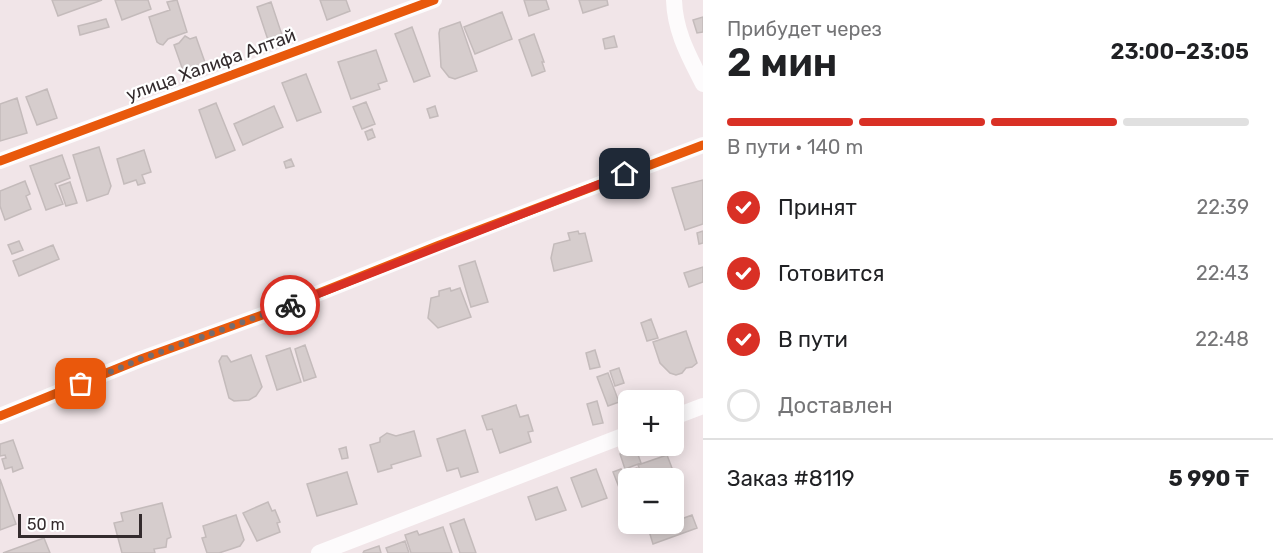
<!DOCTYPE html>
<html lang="ru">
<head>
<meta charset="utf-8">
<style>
  body { margin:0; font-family:Rubik,sans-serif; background:#f6f6f6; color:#202124; height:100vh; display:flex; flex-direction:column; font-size:22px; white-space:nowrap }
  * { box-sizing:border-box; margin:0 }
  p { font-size:20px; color:#757577 }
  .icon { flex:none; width:33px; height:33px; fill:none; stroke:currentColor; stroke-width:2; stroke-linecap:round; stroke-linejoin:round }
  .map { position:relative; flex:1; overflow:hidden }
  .sheet { display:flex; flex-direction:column; background:#fff; width:570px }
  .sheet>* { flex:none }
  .buttons { position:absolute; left:618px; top:390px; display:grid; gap:12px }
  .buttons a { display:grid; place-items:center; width:66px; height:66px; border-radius:9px; background:#fff; box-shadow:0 3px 15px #0003; font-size:30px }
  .scale { position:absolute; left:18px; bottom:15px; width:124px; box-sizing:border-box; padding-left:6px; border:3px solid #332b2d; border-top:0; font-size:16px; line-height:21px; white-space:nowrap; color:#332b2d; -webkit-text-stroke:4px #fff; paint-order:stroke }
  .pin { position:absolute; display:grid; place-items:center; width:51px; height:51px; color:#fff; margin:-26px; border-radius:12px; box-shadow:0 3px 9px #0006 }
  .courier { position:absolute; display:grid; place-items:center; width:60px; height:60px; margin:-30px; border:4px solid #d93025; border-radius:50%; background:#fff; color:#222; box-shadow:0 2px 8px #0007 }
  .head em { font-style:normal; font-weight:600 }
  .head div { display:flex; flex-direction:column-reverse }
  .head { display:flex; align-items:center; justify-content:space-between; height:102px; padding:0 24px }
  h1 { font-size:39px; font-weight:600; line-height:45px }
  .bar { display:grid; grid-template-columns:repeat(4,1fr); gap:9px 6px; align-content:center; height:72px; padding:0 24px }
  .bar i { height:8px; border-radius:4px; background:#e0e0e0 }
  .bar .active { background:#d93025 }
  .bar p { grid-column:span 4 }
  .line { display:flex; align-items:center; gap:15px; padding:0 24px; border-top:2px solid #e0e0e0 }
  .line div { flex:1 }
  ol { padding:0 24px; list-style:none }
  li { display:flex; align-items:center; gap:18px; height:66px }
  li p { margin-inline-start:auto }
  li .icon { padding:6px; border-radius:50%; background:#d93025; color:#fff; stroke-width:4 }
  li:last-child { color:#757577 }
  li i { width:33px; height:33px; border:3px solid #e0e0e0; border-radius:50% }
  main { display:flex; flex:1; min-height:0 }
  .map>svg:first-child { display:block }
</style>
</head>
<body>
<main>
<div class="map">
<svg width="703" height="553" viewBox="0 0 703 553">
  <rect width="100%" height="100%" fill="#f1e5e8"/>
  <path fill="#d6cdcd" stroke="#c4bbbb" stroke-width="1.5" d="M52,0H102L58,16Z
    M115,0H148L151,9L122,20Z
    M177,0L187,32L168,39L163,45L160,44L157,42L149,17L170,10L167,2Z
    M320,0H346L350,11L327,20Z
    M524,0H546L549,9L529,16Z
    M579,0H607L608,5L583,13Z
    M271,2L282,35L268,40L257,7Z
    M502,12L512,39L475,54L464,27Z
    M703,17V32L697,33L693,20Z
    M106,19L109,27L80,35L78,26Z
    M460,22L477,71L455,79L449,77L441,67L439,33L440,29Z
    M412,27L430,76L414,82L395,34Z
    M534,34L544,62H542L545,71L532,76L519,40Z
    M185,36L190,39L196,37L207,68L185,76L174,45L179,43Z
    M614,36L617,47L605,49L603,39Z
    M376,50L387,81L378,84L380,89L351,99L338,62Z
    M306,74L321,112L297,121L282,83Z
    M47,89L57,118L37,125L26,97Z
    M17,98L27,133L0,141V104Z
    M366,102L375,124L362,129L353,107Z
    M216,103L235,150L216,158L199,110Z
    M274,106L283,127L243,145L234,124Z
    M435,106L438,116L430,118L427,109Z
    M372,129L375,137L368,140L365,132Z
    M99,147L111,186L108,194L87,201L73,155Z
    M144,150L151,172L142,175L145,183L138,185L136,180L124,184L117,159Z
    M62,155L70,178L55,184L63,204L46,210L30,166Z
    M291,159L294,166L286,168L284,162Z
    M703,180V224L685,230L672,188Z
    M25,181L30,194L26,196L31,209L5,220L0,206V191Z
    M70,182L77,203L66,206L59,186Z
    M578,231L579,234L585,233L592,261L554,271L551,258L554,244L570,240L568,233Z
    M703,231V243L699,244L697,233Z
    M19,241L23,250L12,254L8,245Z
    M53,245L59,259L19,276L13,261Z
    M475,261L488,302L471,307L459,266Z
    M703,267V282L689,287L684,273Z
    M450,288L451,291L460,288L471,317L438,328L428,318L431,298L439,296V291Z
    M651,319L658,338L647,341L641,323Z
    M686,331L697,363L692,367L686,368L682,373L676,375L670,373L660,363L653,342Z
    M305,345L316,377L304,381L295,349Z
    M290,348L301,382L277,390L266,356Z
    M595,350L600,367L590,369L586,353Z
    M251,355L262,387L256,396L249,400L234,401L229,398L219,361L222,356H227L231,362Z
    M619,368L624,383L615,386L610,371Z
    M608,373L619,402L608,406L597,377Z
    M597,401L603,423L593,425L587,404Z
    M516,405L520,417L528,415L533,431L528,432L531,442L500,453L492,429L487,430L482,416Z
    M465,430L478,472L461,477L458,468L447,471L437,439Z
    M414,431L421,456L391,465L392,468L378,472L370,445L380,442V438L387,433L396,436Z
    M13,440L23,468L13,472L12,467L5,469L2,459L6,458L5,455L0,456V444Z
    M346,447L348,458L342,459L339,449Z
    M636,449L641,463L625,469L620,454Z
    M667,455L678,484L674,486V478H643L638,465Z
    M637,468L641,478H630L627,471Z
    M596,469L607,498L582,507L571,478Z
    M621,469L628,487V499L624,500L613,472Z
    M347,472L357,504L317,516L307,484Z
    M0,479L16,524L0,530Z
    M557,487L566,510L536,520L528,497Z
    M268,502L272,511L275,510L280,522L277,523L280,532L257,541L243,513Z
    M162,503L171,537L167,539L166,547L154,549L155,553H122L114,523L123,521L121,513Z
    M236,515L244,540L240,546L219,553H207L202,538L206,537L203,526Z
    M692,515L697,528L653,544L649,531Z
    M464,519L476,553H460L450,524Z
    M443,527L452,553H411L405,535L417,531L419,535Z
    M44,538L50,553H3Z
    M405,541L409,553H388L386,548Z
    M379,546L381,553H363L364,551Z"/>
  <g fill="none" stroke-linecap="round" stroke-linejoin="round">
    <path stroke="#fdfbfc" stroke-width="16" d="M674,0C675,32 689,56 703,84
      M0,161L434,0
      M0,416L141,359L279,309L437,246L703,145
      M674,417L703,406
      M319,553L628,434"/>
    <g stroke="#fff" stroke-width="13">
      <path id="cycleway" d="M0,161L434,0
        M0,416L141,359L279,309L437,246L703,145"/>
    </g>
    <use href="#cycleway" stroke="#e8590c" stroke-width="9"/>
  </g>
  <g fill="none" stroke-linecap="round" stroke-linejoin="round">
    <path stroke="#766c6e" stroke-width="6" stroke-dasharray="0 10.8" d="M81,384L141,359L290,305"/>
    <path stroke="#d93025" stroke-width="8" d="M290,305L625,174"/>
  </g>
  <g text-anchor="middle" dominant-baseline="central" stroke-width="4.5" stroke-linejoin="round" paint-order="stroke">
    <g font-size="18" fill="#332b2d" stroke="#fff">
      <text transform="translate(211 65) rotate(-20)">улица Халифа Алтай</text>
    </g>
  </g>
</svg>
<div class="buttons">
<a>+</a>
<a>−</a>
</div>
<div class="scale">50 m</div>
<div class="pin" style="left:81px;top:384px;background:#ea580c"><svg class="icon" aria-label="bag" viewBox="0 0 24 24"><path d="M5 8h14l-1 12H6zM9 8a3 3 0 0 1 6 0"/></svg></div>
<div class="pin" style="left:625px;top:174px;background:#1f2937"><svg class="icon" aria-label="home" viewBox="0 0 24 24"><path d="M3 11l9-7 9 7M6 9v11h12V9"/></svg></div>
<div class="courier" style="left:290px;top:305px"><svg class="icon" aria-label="bike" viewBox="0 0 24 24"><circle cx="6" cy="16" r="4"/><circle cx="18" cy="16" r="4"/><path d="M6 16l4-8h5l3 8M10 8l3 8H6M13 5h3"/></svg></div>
</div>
<section class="sheet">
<div class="head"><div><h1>2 мин</h1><p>Прибудет через</p></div><em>23:00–23:05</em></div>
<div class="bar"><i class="active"></i><i class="active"></i><i class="active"></i><i></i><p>В пути · 140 m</p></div>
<ol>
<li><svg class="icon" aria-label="check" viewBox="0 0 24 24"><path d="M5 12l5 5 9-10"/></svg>Принят<p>22:39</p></li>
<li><svg class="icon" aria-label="check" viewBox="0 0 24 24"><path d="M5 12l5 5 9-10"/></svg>Готовится<p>22:43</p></li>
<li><svg class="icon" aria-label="check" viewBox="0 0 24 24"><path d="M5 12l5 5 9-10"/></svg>В пути<p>22:48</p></li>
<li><i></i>Доставлен</li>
</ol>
<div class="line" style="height:78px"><div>Заказ #8119</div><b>5 990 ₸</b></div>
</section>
</main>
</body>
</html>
